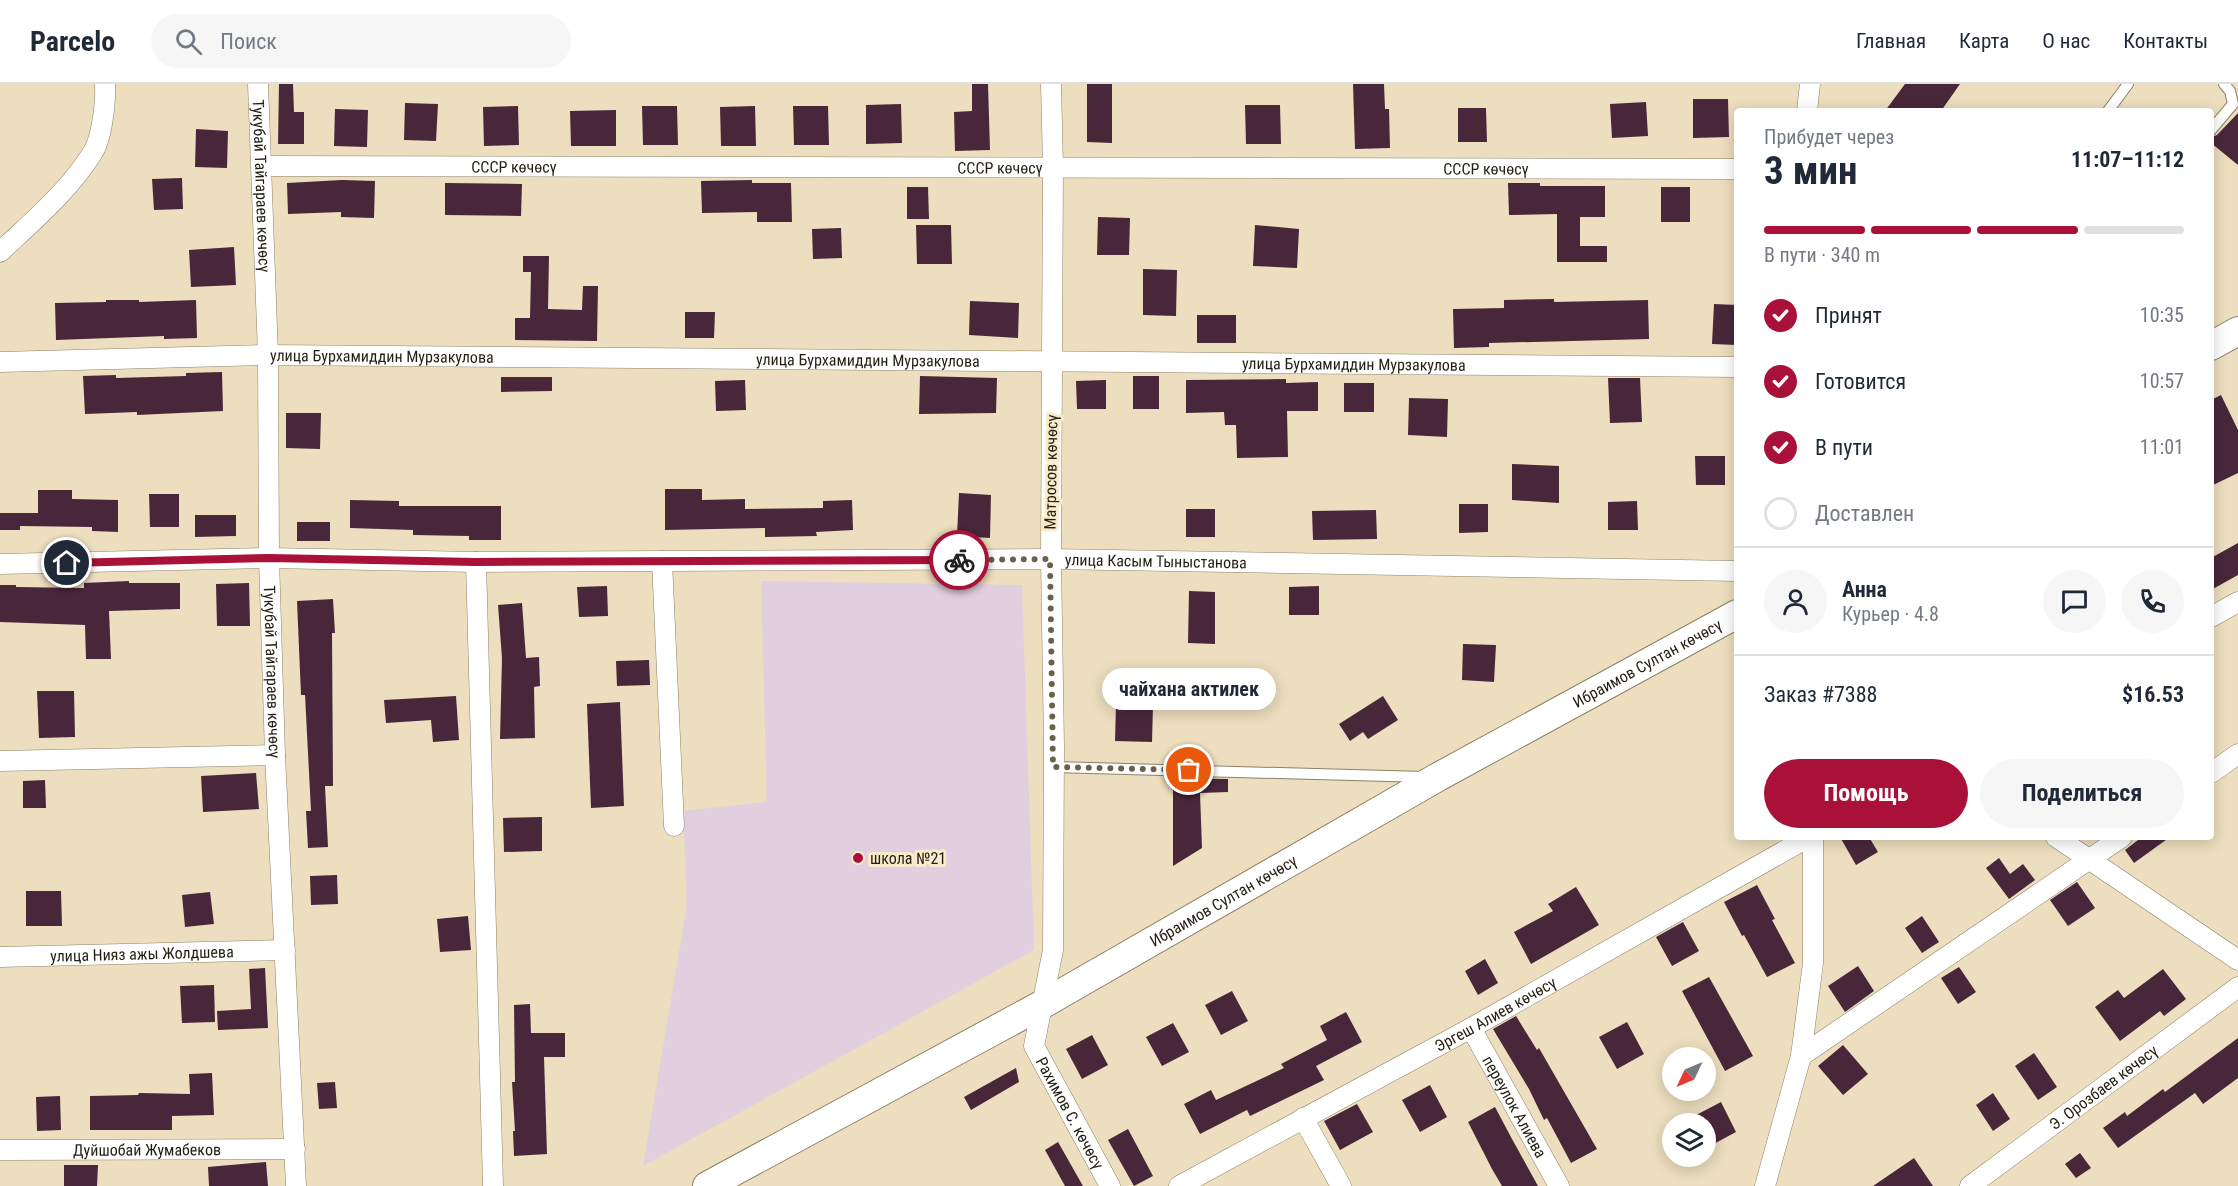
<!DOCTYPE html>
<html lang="ru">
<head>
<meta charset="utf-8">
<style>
  body { margin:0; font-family:"Roboto Condensed",sans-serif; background:#f6f6f7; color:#1f2937; height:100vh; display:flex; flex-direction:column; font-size:22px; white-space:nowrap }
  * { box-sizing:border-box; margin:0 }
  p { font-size:20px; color:#747a83 }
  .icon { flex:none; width:33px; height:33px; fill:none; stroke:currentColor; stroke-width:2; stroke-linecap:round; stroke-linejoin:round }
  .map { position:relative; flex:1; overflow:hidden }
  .panel { position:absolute; left:1734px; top:24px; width:480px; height:732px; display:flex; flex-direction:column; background:#fff; border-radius:6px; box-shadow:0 3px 15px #0003 }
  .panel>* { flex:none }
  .needle { width:39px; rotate:226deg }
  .fabs { position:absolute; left:1662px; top:963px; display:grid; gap:12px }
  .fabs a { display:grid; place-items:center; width:54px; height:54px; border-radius:50%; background:#fff; box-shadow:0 3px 15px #0003; font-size:30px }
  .pin { position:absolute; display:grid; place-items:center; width:51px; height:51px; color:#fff; margin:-26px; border:3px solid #fff; border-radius:50%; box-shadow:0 2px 6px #0007 }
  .courier { position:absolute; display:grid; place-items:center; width:60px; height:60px; margin:-30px; border:4px solid #a91138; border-radius:50%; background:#fff; color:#222; box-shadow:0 2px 8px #0007 }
  .bubble { position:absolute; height:42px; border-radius:21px; background:#fff; box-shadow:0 3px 15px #0003; font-size:20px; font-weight:700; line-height:42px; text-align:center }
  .overview em { font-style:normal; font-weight:700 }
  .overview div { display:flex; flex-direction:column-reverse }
  .overview { display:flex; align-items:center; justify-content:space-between; height:102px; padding:0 30px }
  h1 { font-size:39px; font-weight:700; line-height:45px }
  .bar { display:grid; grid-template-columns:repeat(4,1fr); gap:9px 6px; align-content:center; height:72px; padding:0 30px }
  .bar i { height:8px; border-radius:4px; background:#e0e1e3 }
  .bar .current { background:#a91138 }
  .bar p { grid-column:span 4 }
  .line { display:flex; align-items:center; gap:15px; padding:0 30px; border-top:2px solid #e0e1e3 }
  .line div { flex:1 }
  .round { display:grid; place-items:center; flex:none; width:63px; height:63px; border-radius:32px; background:#f6f6f7 }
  ol { padding:0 30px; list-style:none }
  li { display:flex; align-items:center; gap:18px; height:66px }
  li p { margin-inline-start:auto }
  li .icon { padding:6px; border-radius:50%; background:#a91138; color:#fff; stroke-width:4 }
  li:last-child { color:#747a83 }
  li i { width:33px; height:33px; border:3px solid #e0e1e3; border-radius:50% }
  .action { display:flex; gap:12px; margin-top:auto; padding:12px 30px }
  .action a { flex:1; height:69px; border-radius:36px; background:#a91138; color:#fff; font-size:24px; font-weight:700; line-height:69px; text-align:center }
  .action a+a { background:#f6f6f7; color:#1f2937 }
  header { display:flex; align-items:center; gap:36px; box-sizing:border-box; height:84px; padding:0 30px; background:#fff; border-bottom:2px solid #e0e1e3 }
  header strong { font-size:28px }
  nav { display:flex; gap:33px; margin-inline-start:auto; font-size:21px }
  .search { width:420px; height:54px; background:#f6f6f7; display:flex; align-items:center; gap:15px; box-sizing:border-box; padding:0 21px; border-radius:33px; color:#747a83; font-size:22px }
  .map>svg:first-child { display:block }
</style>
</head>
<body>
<header>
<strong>Parcelo</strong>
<div class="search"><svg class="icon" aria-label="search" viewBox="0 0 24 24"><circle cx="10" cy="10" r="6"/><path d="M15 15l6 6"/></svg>Поиск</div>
<nav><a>Главная</a><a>Карта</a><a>О нас</a><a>Контакты</a></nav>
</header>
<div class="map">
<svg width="2238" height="1102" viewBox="0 0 2238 1102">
  <rect width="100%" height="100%" fill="#ecdebe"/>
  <path fill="#e1cfdf" d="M761,497L1022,501L1034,866L643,1082L687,820L683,727L767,718Z"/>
  <path fill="#49273b" d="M279,0H293L294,28H304V60H278Z
    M972,0H988L990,66L955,67L954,28L972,27Z
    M1087,0H1112V59L1087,58Z
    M1353,0H1384L1385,25H1389L1390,64L1355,65Z
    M1905,0H1960L1941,27H1885Z
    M1693,15H1728L1729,53L1693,54Z
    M1646,18L1648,52L1612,54L1610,20Z
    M405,19L438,20L436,57L404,56Z
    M901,20L902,59L866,60V21Z
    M1245,21H1280L1281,60H1246Z
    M518,22L519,61L484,62L483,23Z
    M642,22H677L678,61H643Z
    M755,22L756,62H721L720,23Z
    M793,22H828L829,61H794Z
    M1458,24H1486L1487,58H1458Z
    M335,25L368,26L367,63L334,62Z
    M616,26V62H571L570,27Z
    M2238,29V81L2211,59V53L2217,51Z
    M196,45L228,47L227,84L195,83Z
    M182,94L183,125L154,126L152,95Z
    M342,96L375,97L374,134L341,133V128L288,130L287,99Z
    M752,96V99H791L792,138H757V128L702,129L701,97Z
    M445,99L522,100L521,132L445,131Z
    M1508,99H1540V102H1605V133H1580V162H1607V178H1557V130L1509,131Z
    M907,103H928L929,135H907Z
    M1661,103H1690V138H1661Z
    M1098,133L1130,134L1129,171H1097Z
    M916,141H951L952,180H917Z
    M1255,141L1299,145L1297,184L1253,182Z
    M841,144L842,174L813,175L812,145Z
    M234,163L236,201L191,203L189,166Z
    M523,172H549L548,225L582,226L583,202H598L597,257L515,256V234H530L531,188H523Z
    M1143,185L1177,186L1176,232L1143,231Z
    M1554,215V218L1648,216L1649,255L1489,259V263L1454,264L1453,225L1504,224V216Z
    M106,216H139V218L196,216L197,254L164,255V252L56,256L55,219L106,218Z
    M970,217L1019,219L1018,254L969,251Z
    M1714,220L1737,221V261L1712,260Z
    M685,228H715L714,254H685Z
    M1197,231H1236V259H1197Z
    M222,288L223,327L137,331V328L85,330L83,292L116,291V294L186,292V289Z
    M920,292L997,294L996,329L919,330Z
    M1133,292H1159V325H1133Z
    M501,293H552V307L501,308Z
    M1608,294H1640L1642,338L1610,339Z
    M1286,295V299L1318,298V327H1287L1288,373L1237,374L1236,341H1225L1224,328L1186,329V296Z
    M745,296L746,326L716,327L715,297Z
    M1106,296V325H1077L1076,297Z
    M1344,299H1374V328H1344Z
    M2221,311L2238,346V389L2211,402V316Z
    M1409,314L1448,315L1447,353L1408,351Z
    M286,329H321L320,365L286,364Z
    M1695,372H1725V401H1696Z
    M1512,380L1559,382V419L1512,416Z
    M665,405H702V416L745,415V425L823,424V417L852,416L853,446L816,448L817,452L765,453V444L665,446Z
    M38,406H72V415L118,416V448L92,447V443L20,442V446H0V429H38Z
    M959,409L991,411L990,454L957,452Z
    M149,410H179V443H150Z
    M350,416L399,417V422H501V456H469V452L413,451V446L350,444Z
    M1637,417L1638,446H1608V418Z
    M1459,420H1488V448L1459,449Z
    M1186,425H1215V453H1186Z
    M1376,426L1377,455L1313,456L1312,427Z
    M195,431H236V452L195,453Z
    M297,438H330V457H297Z
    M2238,459V491L2211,506V474Z
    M129,497V499H180V525L109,527L111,575H86L85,541L0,538V501H16V503L84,504V499Z
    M249,499L250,542H217L216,500Z
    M607,502L608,532L579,533L577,503Z
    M1319,502V531H1289V503Z
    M1189,507L1215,508V560L1188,559Z
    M333,515L335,549H332L333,702H325L328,763L308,764L306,727H311L305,611H301L297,517Z
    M522,519L526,574L539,573L540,602L534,603L535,654L500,655L502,574L498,521Z
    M1463,560L1496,561L1494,598L1462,596Z
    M649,576L650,601L617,602L616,577Z
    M37,607H74L75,653L39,654Z
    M456,612L459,656L433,658L431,636L386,639L384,616Z
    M1383,612L1398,636L1368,655L1363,648L1350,657L1339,640Z
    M620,618L624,722L591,724L587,620Z
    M1116,620L1153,621L1152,658L1115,657Z
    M256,689L259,725L203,728L201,692Z
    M1173,694L1228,695V708L1200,709L1202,764L1173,782Z
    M45,696L46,724H23V697Z
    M542,733V767L504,768L503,734Z
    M1840,753H1869L1878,768L1856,781Z
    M2142,753H2170L2134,779L2125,766Z
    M1999,774L2010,790L2023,780L2035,796L2009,815L1986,784Z
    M337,791L338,820L311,821L310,792Z
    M2077,798L2095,824L2068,842L2050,816Z
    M1757,801L1775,835L1772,836L1795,879L1767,893L1744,851L1742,852L1724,818Z
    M1576,803L1599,841L1531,880L1514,848L1553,827L1548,820Z
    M26,807H61L62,842H26Z
    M210,808L214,840L185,843L182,811Z
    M468,832L471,866L440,868L437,835Z
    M1922,832L1939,858L1922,869L1905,844Z
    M1683,838L1699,867L1672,882L1656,853Z
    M1485,875L1498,899L1478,911L1465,887Z
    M1858,882L1874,907L1845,928L1828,902Z
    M1959,883L1976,908L1958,920L1941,894Z
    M265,884L268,944L218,946L217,927L251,925L249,885Z
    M2163,885L2186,915L2164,932L2160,927L2120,957L2095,923L2118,906L2124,914Z
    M1709,893L1753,972L1725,987L1682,907Z
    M214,901L215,938L182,939L180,902Z
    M1232,907L1248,937L1221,951L1205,921Z
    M530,920L531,949H565V973H544L547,1070L514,1072L513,1047H515L512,998H515L514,921Z
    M1346,928L1362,958L1316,982L1324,996L1250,1032L1247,1026L1200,1050L1184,1020L1211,1006L1216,1016L1284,984L1281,980L1327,956L1320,942Z
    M1516,932L1537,966L1539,964L1597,1065L1571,1079L1547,1034L1544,1036L1529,1005L1493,945Z
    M1627,938L1644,970L1617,985L1599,953Z
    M1173,939L1189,968L1162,982L1146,953Z
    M1092,951L1108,981L1082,995L1066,965Z
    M2238,954V994L2203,1020L2195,1009L2118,1064L2103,1044L2125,1028L2127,1032L2163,1005L2165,1008Z
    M1843,961L1868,990L1843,1011L1818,982Z
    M2034,969L2057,1003L2038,1016L2015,982Z
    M1016,984L1019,998L971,1026L964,1013Z
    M212,989L214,1031L172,1032V1046H90V1012L138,1011L139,1009L190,1010L189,990Z
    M335,998L337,1024L319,1025L317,999Z
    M1430,1001L1447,1033L1420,1048L1402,1016Z
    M1993,1009L2010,1035L1993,1047L1976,1021Z
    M60,1012L61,1046L37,1047L36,1013Z
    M1721,1018L1736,1048L1710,1062L1706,1053V1040H1679Z
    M1357,1020L1373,1048L1340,1066L1324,1037Z
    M1495,1023L1512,1055L1538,1102H1502L1492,1085L1468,1038Z
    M1128,1045L1153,1092L1134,1102L1108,1056Z
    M1058,1058L1083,1102H1065L1045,1066Z
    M2080,1069L2091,1084L2076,1094L2065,1080Z
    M1914,1074L1933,1102H1873Z
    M266,1078L268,1102H209L208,1083Z
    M64,1081H98L97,1102H64Z"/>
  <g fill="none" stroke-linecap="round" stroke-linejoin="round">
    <g stroke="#8e8264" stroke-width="12">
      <path id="service" d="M2108,27L2128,0
        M2211,46L2233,20L2230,7L2224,0
        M1053,683L1425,693"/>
    </g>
    <g stroke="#8e8264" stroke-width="21">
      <g id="minor">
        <path id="s1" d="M258,0L268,271L269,474L275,671L296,1102"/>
        <path id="s2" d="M1051,0L1053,83L1051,475L1054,663L1053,866L1034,962L1110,1102"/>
        <path d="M1807,27L1810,0"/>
        <path id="s3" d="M262,82L1737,85"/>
        <path d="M0,168C33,137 69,107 93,68C102,54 106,17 105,0"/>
        <path id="s4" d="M0,278L268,271L1737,283"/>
        <path d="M662,477L674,742"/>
        <path d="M476,478L493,1102"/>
        <path id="s5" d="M0,480L269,474L476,478L1051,475L1737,487"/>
        <path d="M2211,533L2238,518"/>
        <path d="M0,677L275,671"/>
        <path d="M2211,689L2238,670"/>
        <path d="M2056,753L2238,876"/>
        <path id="s6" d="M0,873L285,866"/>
        <path id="s7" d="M1471,944L1559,1102"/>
        <path d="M1801,972L2122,753"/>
        <path d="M1303,1034L1341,1102"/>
        <path id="s8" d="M0,1066L295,1065"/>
        <path id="s9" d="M1179,1102L1471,944L1809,753"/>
        <path d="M1765,1102L1801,972L1813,879V753"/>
        <path id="s10" d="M1970,1102L2238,903"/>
      </g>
    </g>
    <g stroke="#8e8264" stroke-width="30">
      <g id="secondary">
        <path d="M2211,262L2238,247"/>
        <path id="s11" d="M707,1102L1043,920L1438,693L1737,530"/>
      </g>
    </g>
    <use href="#service" stroke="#fff" stroke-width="10"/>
    <use href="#minor" stroke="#fff" stroke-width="20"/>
    <use href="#secondary" stroke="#fff" stroke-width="28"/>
  </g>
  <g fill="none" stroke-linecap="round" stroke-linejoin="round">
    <path stroke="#69614e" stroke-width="6" stroke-dasharray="0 10.8" d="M959,476L1050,475L1053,683L1189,686"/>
    <path stroke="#a91138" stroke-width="8" d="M67,479L269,474L476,478L959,476"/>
  </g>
  <circle fill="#a91138" stroke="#f9ebcb" stroke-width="2" cx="858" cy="774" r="6"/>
  <g text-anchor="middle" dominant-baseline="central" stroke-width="6" stroke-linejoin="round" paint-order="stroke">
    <g font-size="16" fill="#231e12" stroke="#f9ebcb">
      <text stroke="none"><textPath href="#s3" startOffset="252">СССР көчөсү</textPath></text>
      <text stroke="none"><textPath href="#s3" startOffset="738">СССР көчөсү</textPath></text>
      <text stroke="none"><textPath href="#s3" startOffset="1224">СССР көчөсү</textPath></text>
      <text stroke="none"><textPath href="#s1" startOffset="102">Тукубай Тайгараев көчөсү</textPath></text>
      <text stroke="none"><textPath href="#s4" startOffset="382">улица Бурхамиддин Мурзакулова</textPath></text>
      <text stroke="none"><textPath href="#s4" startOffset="868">улица Бурхамиддин Мурзакулова</textPath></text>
      <text stroke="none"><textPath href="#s4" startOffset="1354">улица Бурхамиддин Мурзакулова</textPath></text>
      <text transform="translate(1051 388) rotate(-89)">Матросов көчөсү</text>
      <text stroke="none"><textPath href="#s5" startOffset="1156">улица Касым Тыныстанова</textPath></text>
      <text stroke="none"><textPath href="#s11" startOffset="1076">Ибраимов Султан көчөсү</textPath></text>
      <text stroke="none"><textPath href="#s1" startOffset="588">Тукубай Тайгараев көчөсү</textPath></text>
      <text stroke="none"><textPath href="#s11" startOffset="590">Ибраимов Султан көчөсү</textPath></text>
      <text stroke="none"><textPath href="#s6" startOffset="142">улица Нияз ажы Жолдшева</textPath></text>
      <text stroke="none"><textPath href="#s9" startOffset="360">Эргеш Алиев көчөсү</textPath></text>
      <text stroke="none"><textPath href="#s10" startOffset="166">Э. Орозбаев көчөсү</textPath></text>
      <text stroke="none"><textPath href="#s7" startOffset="90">переулок Алиева</textPath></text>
      <text stroke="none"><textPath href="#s2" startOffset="1040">Рахимов С. көчөсү</textPath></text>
      <text stroke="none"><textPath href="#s8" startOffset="147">Дуйшобай Жумабеков</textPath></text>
    </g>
    <g font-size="16" fill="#231e12" stroke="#f9ebcb" text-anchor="start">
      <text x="870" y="774">школа №21</text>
    </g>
  </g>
</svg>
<div class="fabs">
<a><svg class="needle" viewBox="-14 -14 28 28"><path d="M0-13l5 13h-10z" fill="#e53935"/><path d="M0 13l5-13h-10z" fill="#747a83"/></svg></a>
<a><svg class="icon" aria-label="layers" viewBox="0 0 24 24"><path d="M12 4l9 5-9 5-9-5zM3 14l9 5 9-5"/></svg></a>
</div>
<div class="pin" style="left:1189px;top:686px;background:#ea580c"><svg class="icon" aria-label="bag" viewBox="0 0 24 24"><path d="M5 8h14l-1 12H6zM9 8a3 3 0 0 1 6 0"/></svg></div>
<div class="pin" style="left:67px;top:479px;background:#1f2937"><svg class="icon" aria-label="home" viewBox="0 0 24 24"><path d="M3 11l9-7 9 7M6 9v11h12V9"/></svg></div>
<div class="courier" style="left:959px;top:476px"><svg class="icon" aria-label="bike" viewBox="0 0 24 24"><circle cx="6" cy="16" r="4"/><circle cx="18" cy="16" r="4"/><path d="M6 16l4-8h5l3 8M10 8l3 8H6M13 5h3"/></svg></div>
<div class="bubble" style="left:1102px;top:584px;width:174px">чайхана актилек</div>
<section class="panel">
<div class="overview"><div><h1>3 мин</h1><p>Прибудет через</p></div><em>11:07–11:12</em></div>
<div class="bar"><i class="current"></i><i class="current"></i><i class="current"></i><i></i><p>В пути · 340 m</p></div>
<ol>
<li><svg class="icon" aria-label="check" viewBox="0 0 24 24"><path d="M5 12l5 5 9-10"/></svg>Принят<p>10:35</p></li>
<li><svg class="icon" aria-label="check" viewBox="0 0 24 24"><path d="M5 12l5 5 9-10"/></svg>Готовится<p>10:57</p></li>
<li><svg class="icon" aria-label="check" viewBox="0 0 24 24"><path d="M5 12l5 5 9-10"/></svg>В пути<p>11:01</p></li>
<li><i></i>Доставлен</li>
</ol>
<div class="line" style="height:108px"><a class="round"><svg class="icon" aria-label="person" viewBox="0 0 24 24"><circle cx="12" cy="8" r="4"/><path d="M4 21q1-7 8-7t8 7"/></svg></a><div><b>Анна</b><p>Курьер · 4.8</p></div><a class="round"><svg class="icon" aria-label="chat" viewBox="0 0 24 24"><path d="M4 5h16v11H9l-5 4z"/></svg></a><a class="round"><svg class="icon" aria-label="phone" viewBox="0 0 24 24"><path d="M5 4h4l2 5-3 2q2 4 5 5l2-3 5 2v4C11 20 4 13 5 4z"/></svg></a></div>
<div class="line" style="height:78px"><div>Заказ #7388</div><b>$16.53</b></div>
<div class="action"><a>Помощь</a><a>Поделиться</a></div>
</section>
</div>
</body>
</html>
